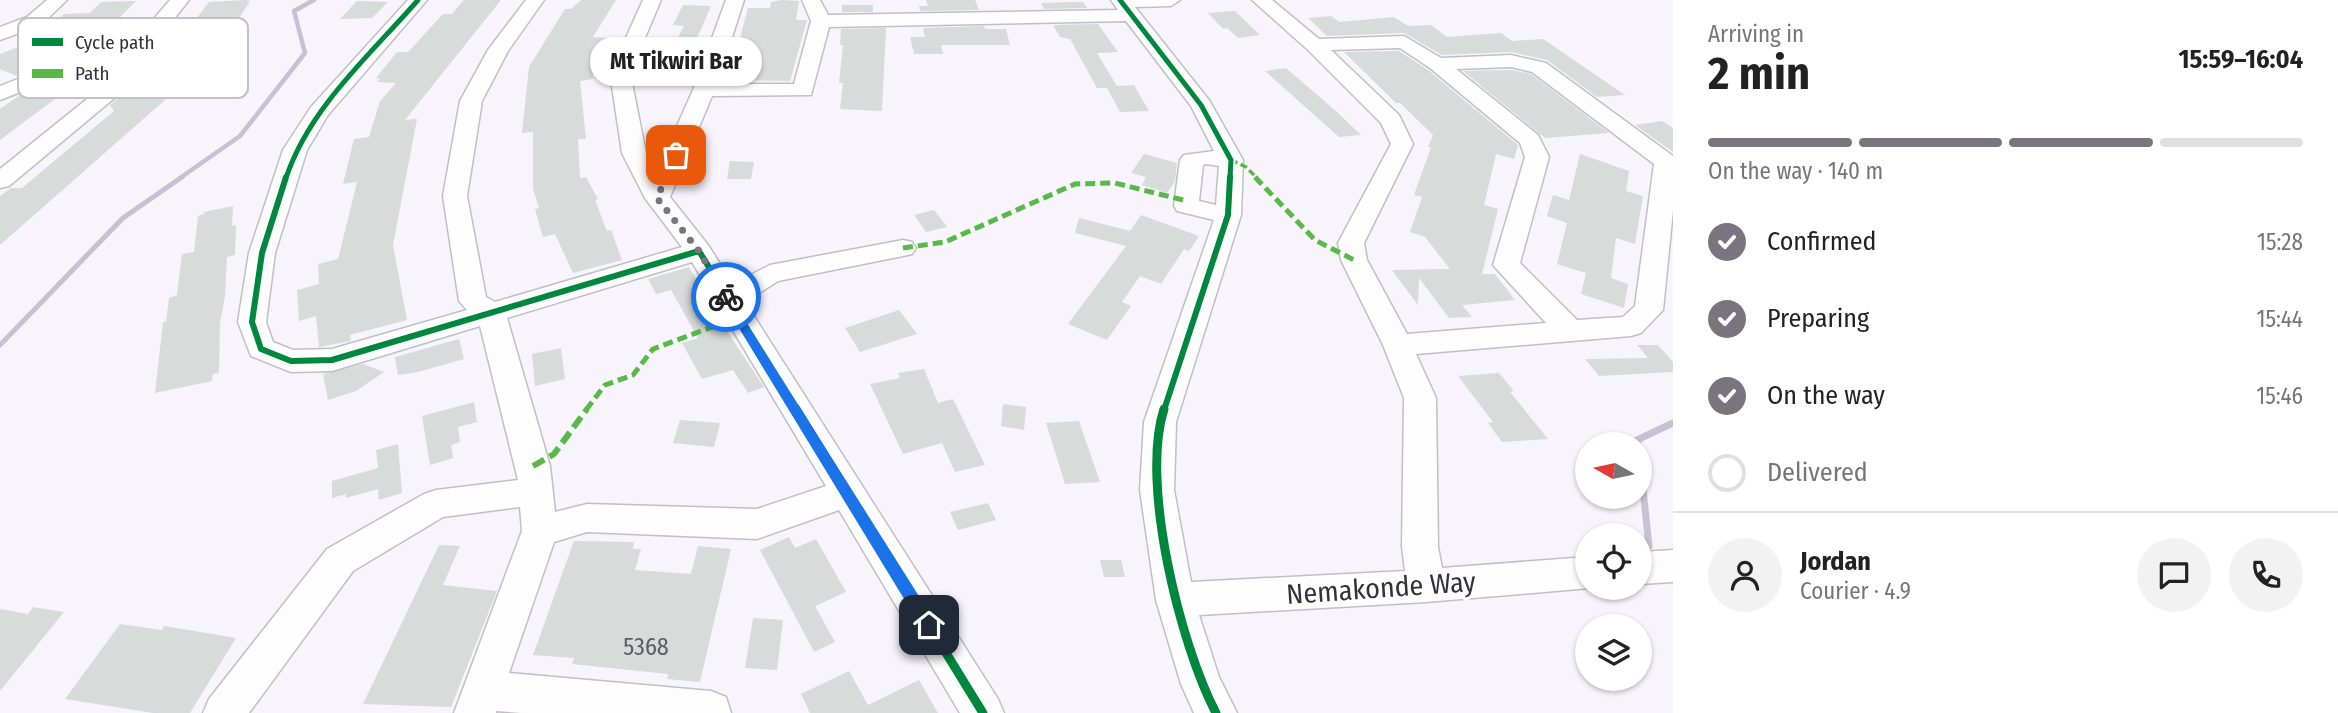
<!DOCTYPE html>
<html lang="en">
<head>
<meta charset="utf-8">
<style>
  body { margin:0; font-family:"Fira Sans Condensed",sans-serif; background:#f2f2f2; color:#222; height:100vh; display:flex; flex-direction:column; font-size:26px; white-space:nowrap }
  * { box-sizing:border-box; margin:0 }
  p { font-size:23px; color:#767676 }
  .icon { flex:none; width:38px; height:38px; fill:none; stroke:currentColor; stroke-width:2; stroke-linecap:round; stroke-linejoin:round }
  .map { position:relative; flex:1; overflow:hidden }
  .drawer { display:flex; flex-direction:column; background:#fff; width:665px }
  .drawer>* { flex:none }
  .needle { width:46px; rotate:279deg }
  .buttons { position:absolute; left:1575px; top:432px; display:grid; gap:14px }
  .buttons a { display:grid; place-items:center; width:77px; height:77px; border-radius:50%; background:#fff; box-shadow:0 2px 5px #0004; font-size:35px }
  .pin { position:absolute; display:grid; place-items:center; width:60px; height:60px; color:#fff; margin:-30px; border-radius:14px; box-shadow:0 4px 10px #0006 }
  .courier { position:absolute; display:grid; place-items:center; width:70px; height:70px; margin:-35px; border:5px solid #1a73e8; border-radius:50%; background:#fff; color:#222; box-shadow:0 2px 9px #0007 }
  .bubble { position:absolute; height:49px; border-radius:24px; background:#fff; box-shadow:0 2px 5px #0004; font-size:23px; font-weight:700; line-height:49px; text-align:center }
  .summary em { font-style:normal; font-weight:700 }
  .summary div { display:flex; flex-direction:column-reverse }
  .summary { display:flex; align-items:center; justify-content:space-between; height:119px; padding:0 35px }
  h1 { font-size:46px; font-weight:700; line-height:52px }
  .bar { display:grid; grid-template-columns:repeat(4,1fr); gap:10px 7px; align-content:center; height:84px; padding:0 35px }
  .bar i { height:9px; border-radius:5px; background:#e0e0e0 }
  .bar .selected { background:#78757f }
  .bar p { grid-column:span 4 }
  .line { display:flex; align-items:center; gap:18px; padding:0 35px; border-top:2px solid #e0e0e0 }
  .line div { flex:1 }
  .round { display:grid; place-items:center; flex:none; width:74px; height:74px; border-radius:37px; background:#f2f2f2 }
  ol { padding:0 35px; list-style:none }
  li { display:flex; align-items:center; gap:21px; height:77px }
  li p { margin-inline-start:auto }
  li .icon { padding:7px; border-radius:50%; background:#78757f; color:#fff; stroke-width:4 }
  li:last-child { color:#767676 }
  li i { width:38px; height:38px; border:4px solid #e0e0e0; border-radius:50% }
  main { display:flex; flex:1; min-height:0 }
  .map>svg:first-child { display:block }
</style>
</head>
<body>
<main>
<div class="map">
<svg width="1673" height="713" viewBox="0 0 1673 713">
  <rect width="100%" height="100%" fill="#f7f4fb"/>
  <g fill="none" stroke-linecap="round" stroke-linejoin="round">
    <path stroke="#c8c0d7" stroke-width="4.5" d="M180,178L240,136L305,53L294,11L314,0"/>
    <path stroke="#c8c0d7" stroke-width="5" d="M0,345L123,218L182,177"/>
    <path stroke="#c8c0d7" stroke-width="7" d="M1638,444L1637,440L1673,423
      M1640,461L1649,546"/>
  </g>
  <path fill="#d7dbda" d="M246,0L250,1L215,56L0,245V196L11,188H22L114,111L110,105L206,31L186,32L209,2Z
    M464,0H501L405,120L417,119L393,245L407,320L350,335L351,341L319,347L316,316L299,321L297,290L319,284L318,264L338,259L357,182L343,184L354,139L369,137L380,101L396,83L377,82L380,79L376,78L397,52H408L443,14H452Z
    M581,0H616L593,37L618,39L607,58H592L593,79L580,81L586,139H578L580,178L586,177L598,199L595,200L607,231L611,230L622,260L573,273L555,234L543,237L535,209L539,208L533,189V132L522,133L529,67L565,9H571Z
    M782,0L799,1L796,20H807L790,81L729,80L748,8H770L771,2Z
    M926,0H975L979,10L920,11L919,6H928Z
    M136,1L107,30L49,54L62,59L17,76L0,69V54L34,41L64,14L90,13L101,2Z
    M357,1L388,2L372,18L340,19Z
    M1073,2H1083L1087,8L1044,9L1041,3Z
    M683,5L711,6L687,62L692,84L675,86L668,57L684,26L673,25Z
    M842,5H873V12H842Z
    M1235,11L1260,35L1238,38L1227,28L1223,29L1208,13Z
    M1331,16L1339,22L1394,17L1408,26L1431,25L1447,37L1501,33L1512,41L1543,39L1625,95L1597,97L1547,60L1511,52L1442,55L1404,33L1327,36L1308,18Z
    M1098,24L1118,52L1097,53L1117,86L1134,85L1149,111L1120,112L1107,88H1097L1070,39L1060,37L1053,25Z
    M984,26L985,29H1006L1010,45H941L943,54H914L910,37H925L923,28Z
    M886,28L882,111L840,109L843,83H839L843,45H840L841,29Z
    M1399,51L1428,70L1518,145L1514,159L1496,154L1484,205L1498,209L1482,274H1495L1515,300L1462,305L1472,317L1449,318L1419,278L1418,305L1392,270L1450,269L1425,237L1410,232L1422,197L1414,195L1431,147H1428L1433,135L1400,103H1396L1344,52Z
    M1286,68L1337,112L1361,135L1339,137L1265,71Z
    M86,69L91,72L0,140V109L20,95Z
    M1511,70L1531,74L1609,133L1545,138L1463,71Z
    M1662,121L1673,128V152L1635,125Z
    M1144,154L1177,163L1175,181L1167,193L1142,185L1146,177L1131,173Z
    M1580,154L1629,171L1626,191L1643,196L1635,244L1616,238L1611,278L1628,284L1624,308L1581,294L1586,273L1557,264L1567,223L1547,216L1553,195L1569,200Z
    M730,161L754,162L751,179H727Z
    M233,206L232,226L236,225L235,255L227,257L225,296L220,323L219,373L213,374L212,381L155,393L163,322H166L169,298L177,295L182,254L194,252L198,216L204,214V212Z
    M934,210L947,227L926,232L914,215Z
    M1141,215L1199,236L1189,251L1184,249L1161,284L1140,276L1122,302L1131,306L1107,340L1068,324L1126,246L1075,233L1079,218L1130,231Z
    M689,267L712,309L764,387L748,393L733,370L702,379L682,343L698,338L671,290L656,294L648,279Z
    M899,310L917,334L860,352L845,328Z
    M459,339L464,359L418,372L398,375L395,357Z
    M1637,345H1658L1673,362V372L1599,376L1585,359L1648,358Z
    M561,348L565,379L535,386L532,354Z
    M363,364L384,372L356,391L328,400L323,374Z
    M924,369L938,403L953,399L985,465L955,472L942,443L903,454L870,384L900,378L898,373Z
    M1499,373L1514,391L1510,392L1548,439L1502,442L1488,423L1493,422L1458,376Z
    M474,402L477,422L458,427L460,442L451,445L453,458L430,465L422,416Z
    M1003,404L1026,407L1024,430L1001,426Z
    M680,420L720,423L714,447L673,443Z
    M1079,421L1100,482L1065,484L1046,423Z
    M398,444L402,493L379,500L378,489L346,498V494L332,498V481L378,468L376,450Z
    M988,503L996,520L958,530L950,512Z
    M789,537L795,548L816,539L846,592L815,606L835,642L814,652L760,550Z
    M574,541L634,542L633,549H641L635,570L691,574L698,546L731,549L700,682L667,679L668,674L572,664L574,658L533,655Z
    M439,545L460,546L443,585L497,591L451,707L363,704Z
    M1100,560H1121L1125,577H1104Z
    M33,607L64,612L0,691V609L28,614Z
    M753,618L783,620L777,670L745,668Z
    M120,624L162,630L164,626L236,638L190,713H153L65,699Z
    M849,671L868,705L919,680L938,713H810L801,694Z"/>
  <g fill="none" stroke-linecap="round" stroke-linejoin="round">
    <g stroke="#c1bec6" stroke-width="3">
      <path id="minor" d="M47,0H67L41,25L0,40V27L27,17Z
        M170,0H189L162,34L163,56L160,60L9,186L0,188V169L143,54V44L0,100V86L145,29Z
        M408,0H427L328,115L307,150L275,253L266,322L273,342L293,350L332,349L467,310L459,301L443,196L460,101L488,50L526,0H544L508,51L482,101L467,196L486,297L495,302L682,247L645,198L622,153L610,73L643,0H661L630,73L646,153L656,173L693,90L726,0H744L717,84H794L811,21L802,0H820L828,15L1118,10L1111,0H1180L1171,6L1135,7L1209,100L1243,160L1241,215L1176,422L1174,490L1191,582L1405,571L1402,547L1404,398L1383,345L1341,260L1338,243L1391,144L1381,123L1307,49L1252,0H1272L1319,39L1404,36L1441,58L1511,55L1546,63L1673,156V210L1663,310L1641,333L1631,336L1416,354L1436,398L1438,547L1442,568L1587,557V588H1590L1426,602L1199,615L1219,677L1237,713H1194L1181,684L1156,600L1140,490L1144,422L1214,220L1177,211L1174,206L1180,160L1184,155L1214,151L1191,106L1126,21L829,27L811,95L712,96L670,197L708,245L733,284L770,265L903,240L912,242L916,248L912,254L903,256L778,281L745,302L998,699L1004,713H960L839,510L757,539L587,532L554,542L509,673L711,691L726,697L731,713H521L496,711V713H454L522,531L520,507L443,517L353,571L249,713H203L209,699L327,549L424,494L436,490L518,480L480,326L332,371L291,372L251,356L238,322L249,253L283,150L311,107ZM1400,48L1430,68L1520,143L1525,157L1493,265L1546,323L1407,334L1367,260L1364,243L1413,144L1399,115L1331,50ZM1511,67L1532,72L1654,164L1635,306L1623,317L1577,320L1520,263L1549,157L1538,135L1456,69ZM1206,164L1219,166L1216,205L1199,201L1203,165ZM692,262L826,486L757,509L587,504L555,512L550,466L507,318Z
        M1673,550V582L1640,584V552Z"/>
    </g>
    <use href="#minor" fill="#fefdfe" fill-rule="evenodd"/>
    <path stroke="#58b947" stroke-width="3.5" stroke-dasharray="7 3.5" stroke-linecap="butt" d="M1231,160L1246,167L1257,178"/>
    <path stroke="#58b947" stroke-width="5" stroke-dasharray="10 5" stroke-linecap="butt" d="M1255,177L1315,240L1354,260
      M903,248L945,242L1075,184L1115,183L1187,201
      M586,410L605,385L633,375L653,349L739,317"/>
    <path stroke="#58b947" stroke-width="6" stroke-dasharray="13 6" stroke-linecap="butt" d="M533,466L554,454L587,409"/>
    <g stroke="#fff" stroke-width="9">
      <path id="cycleway-far2" d="M1120,0L1201,105L1231,160L1230,178
        M286,178C309,108 370,55 418,0"/>
    </g>
    <g stroke="#fff" stroke-width="10">
      <path id="cycleway-far1" d="M286,177L262,253L252,322L261,349L291,361L332,360L699,251L797,410
        M1164,410L1228,215L1230,177"/>
    </g>
    <g stroke="#fff" stroke-width="13">
      <path id="cycleway" d="M796,409L983,713
        M1164,409C1140,483 1180,644 1216,713"/>
    </g>
    <use href="#cycleway-far2" stroke="#00873e" stroke-width="5"/>
    <use href="#cycleway-far1" stroke="#00873e" stroke-width="6"/>
    <use href="#cycleway" stroke="#00873e" stroke-width="9"/>
  </g>
  <path fill="#1a73e8" d="M726,293L729,295L934,620L936,625L934,630H923L720,297Z"/>
  <g fill="none" stroke-linecap="round" stroke-linejoin="round">
    <path stroke="#78757f" stroke-width="7" stroke-dasharray="0 12.6" d="M676,155L657,198L699,251L726,297"/>
  </g>
  <g text-anchor="middle" dominant-baseline="central" stroke-width="6" stroke-linejoin="round" paint-order="stroke">
    <g font-size="24" fill="#5d5b64">
      <text x="646" y="647">5368</text>
    </g>
    <g font-size="28" fill="#34303c" stroke="#fff">
      <text transform="translate(1381 588) rotate(-4)">Nemakonde Way</text>
    </g>
  </g>
  <rect x="18" y="18" width="230" height="80" rx="10" fill="#fff" stroke="#c2c1c4" stroke-width="2"/>
  <rect x="32" y="38" width="31" height="8" fill="#00873e"/>
  <rect x="32" y="69" width="31" height="9" fill="#58b947"/>
  <g font-size="19" fill="#34303c">
    <text x="75" y="49">Cycle path</text>
    <text x="75" y="80">Path</text>
  </g>
</svg>
<div class="buttons">
<a><svg class="needle" viewBox="-14 -14 28 28"><path d="M0-13l5 13h-10z" fill="#e53935"/><path d="M0 13l5-13h-10z" fill="#767676"/></svg></a>
<a><svg class="icon" aria-label="locate" viewBox="0 0 24 24"><circle cx="12" cy="12" r="6"/><path d="M12 2v4M12 18v4M2 12h4M18 12h4"/></svg></a>
<a><svg class="icon" aria-label="layers" viewBox="0 0 24 24"><path d="M12 4l9 5-9 5-9-5zM3 14l9 5 9-5"/></svg></a>
</div>
<div class="pin" style="left:676px;top:155px;background:#ea580c"><svg class="icon" aria-label="bag" viewBox="0 0 24 24"><path d="M5 8h14l-1 12H6zM9 8a3 3 0 0 1 6 0"/></svg></div>
<div class="pin" style="left:929px;top:625px;background:#1f2937"><svg class="icon" aria-label="home" viewBox="0 0 24 24"><path d="M3 11l9-7 9 7M6 9v11h12V9"/></svg></div>
<div class="courier" style="left:726px;top:297px"><svg class="icon" aria-label="bike" viewBox="0 0 24 24"><circle cx="6" cy="16" r="4"/><circle cx="18" cy="16" r="4"/><path d="M6 16l4-8h5l3 8M10 8l3 8H6M13 5h3"/></svg></div>
<div class="bubble" style="left:590px;top:37px;width:172px">Mt Tikwiri Bar</div>
</div>
<section class="drawer">
<div class="summary"><div><h1>2 min</h1><p>Arriving in</p></div><em>15:59–16:04</em></div>
<div class="bar"><i class="selected"></i><i class="selected"></i><i class="selected"></i><i></i><p>On the way · 140 m</p></div>
<ol>
<li><svg class="icon" aria-label="check" viewBox="0 0 24 24"><path d="M5 12l5 5 9-10"/></svg>Confirmed<p>15:28</p></li>
<li><svg class="icon" aria-label="check" viewBox="0 0 24 24"><path d="M5 12l5 5 9-10"/></svg>Preparing<p>15:44</p></li>
<li><svg class="icon" aria-label="check" viewBox="0 0 24 24"><path d="M5 12l5 5 9-10"/></svg>On the way<p>15:46</p></li>
<li><i></i>Delivered</li>
</ol>
<div class="line" style="height:126px"><a class="round"><svg class="icon" aria-label="person" viewBox="0 0 24 24"><circle cx="12" cy="8" r="4"/><path d="M4 21q1-7 8-7t8 7"/></svg></a><div><b>Jordan</b><p>Courier · 4.9</p></div><a class="round"><svg class="icon" aria-label="chat" viewBox="0 0 24 24"><path d="M4 5h16v11H9l-5 4z"/></svg></a><a class="round"><svg class="icon" aria-label="phone" viewBox="0 0 24 24"><path d="M5 4h4l2 5-3 2q2 4 5 5l2-3 5 2v4C11 20 4 13 5 4z"/></svg></a></div>
</section>
</main>
</body>
</html>
